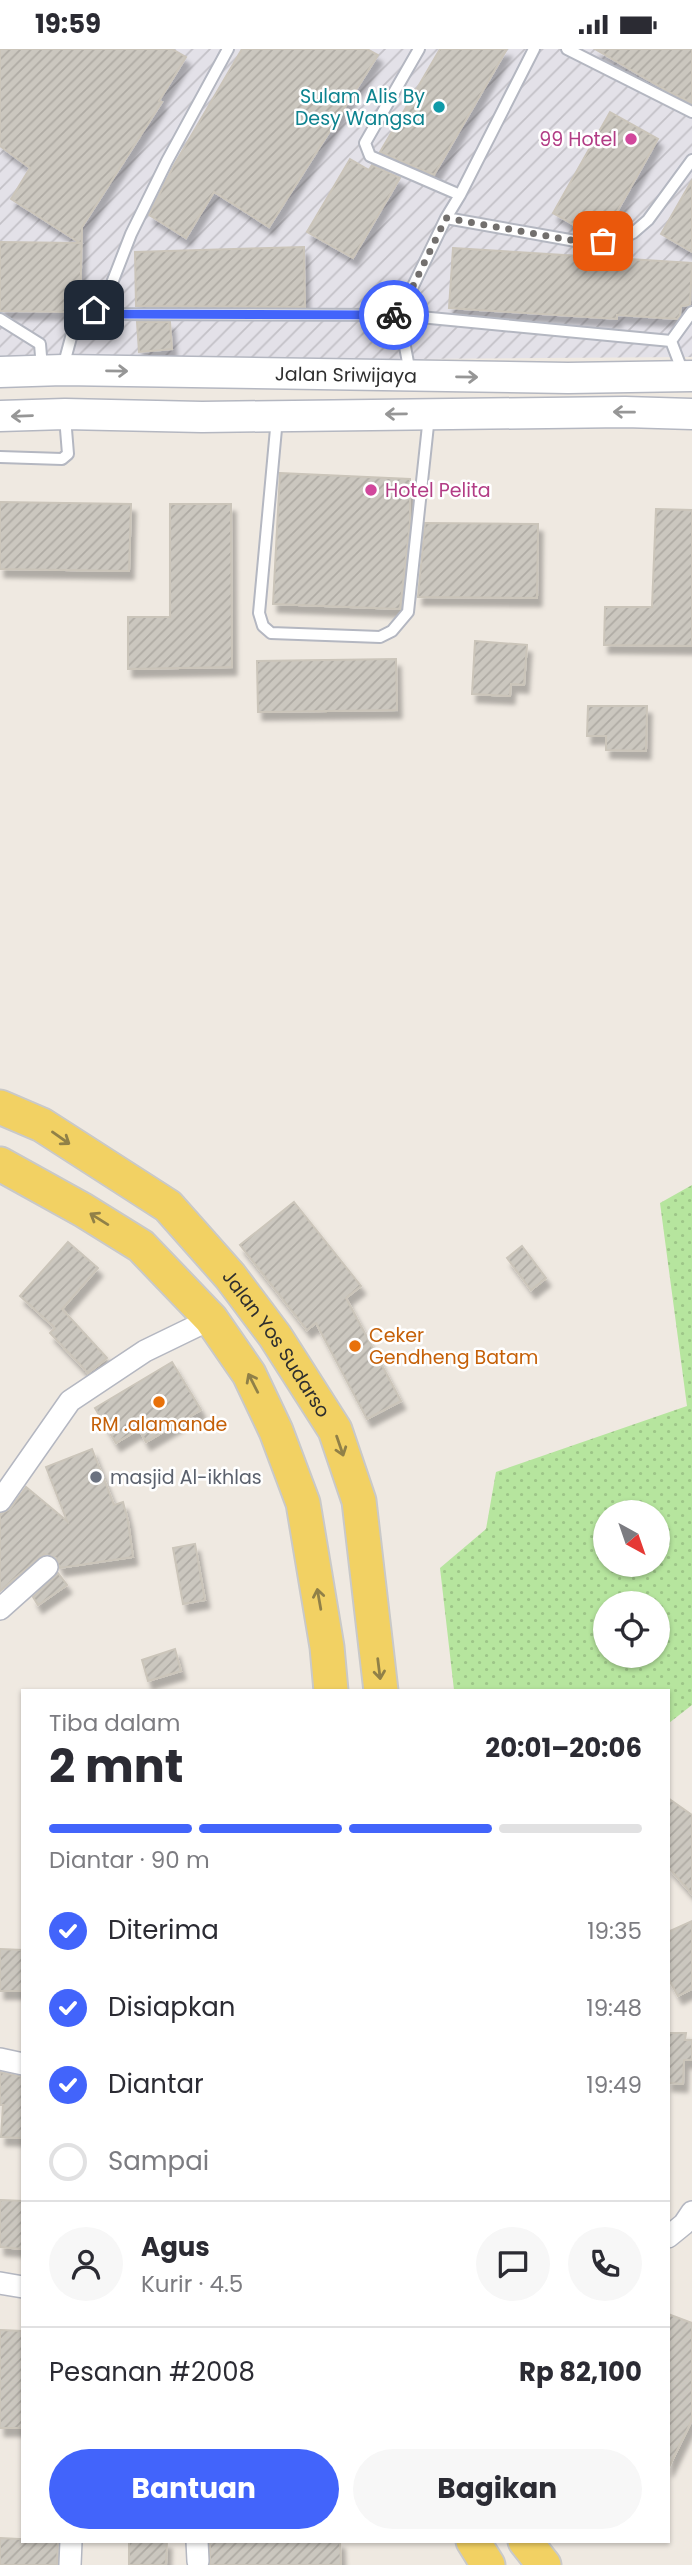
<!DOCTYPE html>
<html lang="id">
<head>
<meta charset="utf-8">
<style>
  body { margin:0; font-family:Poppins,sans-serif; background:#f7f7f7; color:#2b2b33; height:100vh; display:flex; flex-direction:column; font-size:26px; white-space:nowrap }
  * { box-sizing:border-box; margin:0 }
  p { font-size:23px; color:#7c7c81 }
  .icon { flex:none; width:38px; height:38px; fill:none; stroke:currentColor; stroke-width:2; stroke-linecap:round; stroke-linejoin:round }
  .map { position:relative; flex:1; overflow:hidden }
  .side { position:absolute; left:21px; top:1640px; width:649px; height:854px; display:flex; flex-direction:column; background:#fff; border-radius:0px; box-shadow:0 2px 5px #0004 }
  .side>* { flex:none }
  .needle { width:46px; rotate:140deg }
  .fabs { position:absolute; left:593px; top:1451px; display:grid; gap:14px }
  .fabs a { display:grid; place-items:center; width:77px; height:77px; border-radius:50%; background:#fff; box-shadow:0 2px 5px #0004; font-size:35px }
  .pin { position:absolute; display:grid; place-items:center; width:60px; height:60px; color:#fff; margin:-30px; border-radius:14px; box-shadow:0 4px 10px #0006 }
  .courier { position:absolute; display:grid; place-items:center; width:70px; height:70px; margin:-35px; border:5px solid #4264fb; border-radius:50%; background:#fff; color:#222; box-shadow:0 2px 9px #0007 }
  .head em { font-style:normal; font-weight:700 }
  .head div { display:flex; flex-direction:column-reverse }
  .head { display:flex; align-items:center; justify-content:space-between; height:119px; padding:0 28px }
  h1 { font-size:46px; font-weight:700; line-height:52px }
  .bar { display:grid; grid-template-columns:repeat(4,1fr); gap:10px 7px; align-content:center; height:84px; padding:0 28px }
  .bar i { height:9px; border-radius:5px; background:#e1e1e2 }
  .bar .current { background:#4264fb }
  .bar p { grid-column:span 4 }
  .line { display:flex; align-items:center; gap:18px; padding:0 28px; border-top:2px solid #e1e1e2 }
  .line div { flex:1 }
  .round { display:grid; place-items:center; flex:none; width:74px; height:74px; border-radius:37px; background:#f7f7f7 }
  ol { padding:0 28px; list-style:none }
  li { display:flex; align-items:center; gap:21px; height:77px }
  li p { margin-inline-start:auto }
  li .icon { padding:7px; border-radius:50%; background:#4264fb; color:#fff; stroke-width:4 }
  li:last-child { color:#7c7c81 }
  li i { width:38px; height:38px; border:4px solid #e1e1e2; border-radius:50% }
  .primary-button { display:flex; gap:14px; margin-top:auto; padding:14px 28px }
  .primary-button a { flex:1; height:80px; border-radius:42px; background:#4264fb; color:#fff; font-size:28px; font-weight:700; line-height:80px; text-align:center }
  .primary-button a+a { background:#f7f7f7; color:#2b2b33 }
  .status { display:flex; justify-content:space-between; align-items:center; height:49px; padding:0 35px; background:#fff; direction:ltr }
  .status svg { height:19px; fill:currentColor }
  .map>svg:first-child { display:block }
</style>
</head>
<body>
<div class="status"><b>19:59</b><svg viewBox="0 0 49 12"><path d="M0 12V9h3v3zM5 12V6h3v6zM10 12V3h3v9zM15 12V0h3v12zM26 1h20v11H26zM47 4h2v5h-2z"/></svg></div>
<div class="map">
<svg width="692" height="2516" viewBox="0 0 692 2516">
  <defs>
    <pattern id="industrial-furrows" width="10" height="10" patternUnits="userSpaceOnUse" patternTransform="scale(1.75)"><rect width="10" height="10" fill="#e3e1e8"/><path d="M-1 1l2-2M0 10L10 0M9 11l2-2" fill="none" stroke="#c3c1c7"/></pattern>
    <pattern id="grass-dots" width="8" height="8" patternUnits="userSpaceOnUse" patternTransform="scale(1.75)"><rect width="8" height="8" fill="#b6e59e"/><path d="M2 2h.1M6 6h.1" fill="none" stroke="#9dc588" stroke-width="1.8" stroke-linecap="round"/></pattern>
    <pattern id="building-hatch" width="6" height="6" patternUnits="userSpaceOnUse" patternTransform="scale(1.75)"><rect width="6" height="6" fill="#cbc7bf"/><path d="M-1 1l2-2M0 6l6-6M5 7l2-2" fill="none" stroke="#afaba4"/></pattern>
    <filter id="shadow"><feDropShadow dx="4.5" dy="8" stdDeviation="2" flood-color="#0004"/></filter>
  </defs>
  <rect width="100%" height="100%" fill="#efe9e1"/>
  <path fill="url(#industrial-furrows)" d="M0,0H692V308L0,313Z"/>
  <path fill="url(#grass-dots)" fill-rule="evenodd" d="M692,1136V1656L669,1674L668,1642L454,1641L440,1519L486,1480L496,1423L687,1357L660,1154ZM606,1463H658V1516H606ZM606,1554H658V1606H606Z"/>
  <path fill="url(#building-hatch)" stroke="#cbc5ba" stroke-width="2" filter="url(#shadow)" d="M0,0H172L186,8L159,52L162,53L82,178L80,263L0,262V193L80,194L11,150L30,119L0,97Z
    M242,0H367L378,6L269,178L214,143L186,189L149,166L174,116Z
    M440,0H507L434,126L380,103Z
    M595,0H692V54L671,44Z
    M610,63L658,90L605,184L592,186L553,164Z
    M350,110L369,121L372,116L400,129L353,209L307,183Z
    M692,131V203L661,185Z
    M304,198L305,258L136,257L135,203Z
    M453,199L692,214L690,256L681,257L680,266L677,270L617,266V270L449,259Z
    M137,273H170L172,300L139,303Z
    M280,424L410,430V474L400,560L273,555Z
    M0,453L131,455L129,522L0,520Z
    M170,455H231L232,618L128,620V568H170Z
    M656,460L692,461V597L604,596L605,558H652Z
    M425,474L538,475L537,549L418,548Z
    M475,592L527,596L524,636L511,635L510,647L472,645Z
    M396,610L397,661L258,663L257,612Z
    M588,657H647L646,702L606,701V687H587Z
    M294,1153L361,1237L346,1249L401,1352L367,1370L316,1274L307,1281L240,1196Z
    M68,1193L98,1219L62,1260L107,1309L88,1324L50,1284L55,1279L20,1247Z
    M522,1197L546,1229L531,1241L507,1209Z
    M172,1313L201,1361L146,1393L139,1380L116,1394L95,1359Z
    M92,1400L114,1456L123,1453L128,1472L133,1508L60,1519L56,1509L44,1505L0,1542V1465L10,1460L26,1438L67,1472L46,1418Z
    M195,1495L205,1551L183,1555L173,1499Z
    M58,1524L67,1536L38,1556L33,1548Z
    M175,1600L181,1622L148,1632L142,1611Z
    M668,1749L692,1766V1845L668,1818Z
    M692,1872V1940L678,1947L668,1929V1883Z
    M0,1900L23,1901V1942H0Z
    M668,1984H686L685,1991H692V2011H684L683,2035L668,2034Z
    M0,2023L23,2028V2089L1,2088L3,2056H0Z
    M0,2151L23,2152V2200L0,2198Z
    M668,2265L692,2274V2371L668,2420Z
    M0,2281L23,2282V2379H0Z
    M0,2489L58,2492L57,2516H0Z
    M129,2492H167L166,2516H129Z
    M210,2492H340L341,2516H210Z"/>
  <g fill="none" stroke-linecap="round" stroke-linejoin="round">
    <g stroke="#b4b7c1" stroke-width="14">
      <path id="service" d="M419,0L365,94L370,107L460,146
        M567,0L692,63
        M446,169L587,194L618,191L633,184L648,171L692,111
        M100,265L131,185L167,112L228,0
        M0,270L40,295L42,319
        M671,292L684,326
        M671,292L692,263
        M63,318L73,281L94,261L100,265L399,266L671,292
        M410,324L399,266L446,169L460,146L534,0
        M277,369L259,564L263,577L271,584L380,588L392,582L408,563L429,367
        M0,408L62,410L68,405L65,368"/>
    </g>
    <g stroke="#b4b7c1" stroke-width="24">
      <path id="minor" d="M0,1452L70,1352L145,1302L211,1270
        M0,1560L47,1518
        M0,2010L23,2015
        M668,2188L684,2175L692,2163
        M0,2234L23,2238
        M197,2492L198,2512
        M70,2516L71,2492"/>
    </g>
    <g stroke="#b4b7c1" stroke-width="33">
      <g id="secondary">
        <path id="s1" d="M0,323L63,321L568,329L692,327"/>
        <path d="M0,367L65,365L202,368L625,363L692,365"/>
      </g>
    </g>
    <g stroke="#c9c9c9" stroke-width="37">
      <g id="primary">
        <path id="s2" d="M0,1058L42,1076L168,1157L230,1227L275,1287L335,1381L359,1452L381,1642"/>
        <path d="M0,1115L83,1161L141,1197L211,1270L249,1325L276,1382L303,1454L327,1598L331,1642"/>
        <path d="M473,2492L488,2516"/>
        <path d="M525,2492L544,2516"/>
      </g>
    </g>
    <use href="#service" stroke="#fff" stroke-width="10"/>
    <use href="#minor" stroke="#fff" stroke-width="21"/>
    <use href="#secondary" stroke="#fff" stroke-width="30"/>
    <use href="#primary" stroke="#f2d163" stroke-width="33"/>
  </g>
  <defs><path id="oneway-shaft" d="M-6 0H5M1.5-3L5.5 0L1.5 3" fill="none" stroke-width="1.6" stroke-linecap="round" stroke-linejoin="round" transform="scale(1.75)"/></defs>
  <g stroke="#969696">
    <use href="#oneway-shaft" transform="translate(117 322) rotate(1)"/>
    <use href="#oneway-shaft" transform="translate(467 328) rotate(1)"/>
    <use href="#oneway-shaft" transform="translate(624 363) rotate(-179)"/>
    <use href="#oneway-shaft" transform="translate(396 365) rotate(179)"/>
    <use href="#oneway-shaft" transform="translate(22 367) rotate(178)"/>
  </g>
  <g stroke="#908048">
    <use href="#oneway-shaft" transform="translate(61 1089) rotate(35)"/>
    <use href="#oneway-shaft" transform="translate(99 1170) rotate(-148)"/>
    <use href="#oneway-shaft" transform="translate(253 1334) rotate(-117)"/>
    <use href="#oneway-shaft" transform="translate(340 1397) rotate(71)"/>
    <use href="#oneway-shaft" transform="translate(319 1550) rotate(-100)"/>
    <use href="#oneway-shaft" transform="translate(379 1620) rotate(83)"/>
  </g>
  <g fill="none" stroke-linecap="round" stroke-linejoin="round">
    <path stroke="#726f6d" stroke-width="7" stroke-dasharray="0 12.6" d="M394,266H399L446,169L587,194L603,192"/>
    <path stroke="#4264fb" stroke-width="9" d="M94,261L100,265L394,266"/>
  </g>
  <circle fill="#0f9aa8" stroke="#fff" stroke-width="2.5" cx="439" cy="58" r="7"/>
  <g fill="#d1479c" stroke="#fff" stroke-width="2.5">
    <circle cx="631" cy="90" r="7"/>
    <circle cx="371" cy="441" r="7"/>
  </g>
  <g fill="#e8710a" stroke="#fff" stroke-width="2.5">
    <circle cx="355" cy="1297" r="7"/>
    <circle cx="159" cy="1353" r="7"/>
  </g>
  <circle fill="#6b7280" stroke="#fff" stroke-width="2.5" cx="96" cy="1428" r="7"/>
  <g text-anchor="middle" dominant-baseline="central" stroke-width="5" stroke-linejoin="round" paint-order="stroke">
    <g font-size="19" fill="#0d838f" stroke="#fff" text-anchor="end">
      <text x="425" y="47">Sulam Alis By<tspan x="425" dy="22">Desy Wangsa</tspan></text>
    </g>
    <g font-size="19" fill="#b23c85" stroke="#fff" text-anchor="end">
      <text x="617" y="90">99 Hotel</text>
      <text x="385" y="441" text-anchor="start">Hotel Pelita</text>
    </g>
    <g font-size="19" fill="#2e2e2e" stroke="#fff">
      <text stroke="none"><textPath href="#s1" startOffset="346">Jalan Sriwijaya</textPath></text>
      <text stroke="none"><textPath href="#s2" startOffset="371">Jalan Yos Sudarso</textPath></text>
    </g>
    <g font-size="19" fill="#c56008" stroke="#fff" text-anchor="start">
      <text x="369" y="1286">Ceker<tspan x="369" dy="22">Gendheng Batam</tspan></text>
      <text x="159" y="1375" text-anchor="middle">RM .alamande</text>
    </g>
    <g font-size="19" fill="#5b616d" stroke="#fff" text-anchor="start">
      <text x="110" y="1428">masjid Al-ikhlas</text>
    </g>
  </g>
</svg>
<div class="fabs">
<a><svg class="needle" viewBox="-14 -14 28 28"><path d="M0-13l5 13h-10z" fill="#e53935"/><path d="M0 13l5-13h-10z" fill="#7c7c81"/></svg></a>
<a><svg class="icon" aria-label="locate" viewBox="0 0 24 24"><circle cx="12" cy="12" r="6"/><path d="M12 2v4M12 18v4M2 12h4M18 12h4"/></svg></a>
</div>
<div class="pin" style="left:603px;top:192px;background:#ea580c"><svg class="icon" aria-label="bag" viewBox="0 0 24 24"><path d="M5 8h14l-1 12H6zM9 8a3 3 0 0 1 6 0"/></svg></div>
<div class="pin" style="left:94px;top:261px;background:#1f2937"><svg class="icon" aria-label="home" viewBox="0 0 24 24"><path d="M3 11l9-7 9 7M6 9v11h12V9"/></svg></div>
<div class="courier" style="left:394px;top:266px"><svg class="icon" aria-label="bike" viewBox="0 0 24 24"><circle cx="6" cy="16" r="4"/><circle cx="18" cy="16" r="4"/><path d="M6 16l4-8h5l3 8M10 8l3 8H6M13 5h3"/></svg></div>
<section class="side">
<div class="head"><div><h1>2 mnt</h1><p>Tiba dalam</p></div><em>20:01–20:06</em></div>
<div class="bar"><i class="current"></i><i class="current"></i><i class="current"></i><i></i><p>Diantar · 90 m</p></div>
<ol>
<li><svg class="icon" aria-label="check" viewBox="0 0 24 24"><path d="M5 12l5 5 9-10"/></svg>Diterima<p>19:35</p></li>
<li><svg class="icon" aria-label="check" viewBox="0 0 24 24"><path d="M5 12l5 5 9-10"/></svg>Disiapkan<p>19:48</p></li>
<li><svg class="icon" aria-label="check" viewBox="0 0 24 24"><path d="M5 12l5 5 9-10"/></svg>Diantar<p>19:49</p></li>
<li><i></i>Sampai</li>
</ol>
<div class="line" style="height:126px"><a class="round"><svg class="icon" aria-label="person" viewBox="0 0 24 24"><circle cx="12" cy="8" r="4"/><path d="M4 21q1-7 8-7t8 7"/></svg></a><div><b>Agus</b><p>Kurir · 4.5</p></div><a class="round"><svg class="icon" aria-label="chat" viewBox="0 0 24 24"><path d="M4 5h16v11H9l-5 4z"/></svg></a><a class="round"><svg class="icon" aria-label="phone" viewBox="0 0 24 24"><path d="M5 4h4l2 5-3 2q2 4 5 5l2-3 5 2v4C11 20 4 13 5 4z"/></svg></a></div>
<div class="line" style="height:91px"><div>Pesanan #2008</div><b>Rp 82,100</b></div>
<div class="primary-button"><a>Bantuan</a><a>Bagikan</a></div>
</section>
</div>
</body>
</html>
